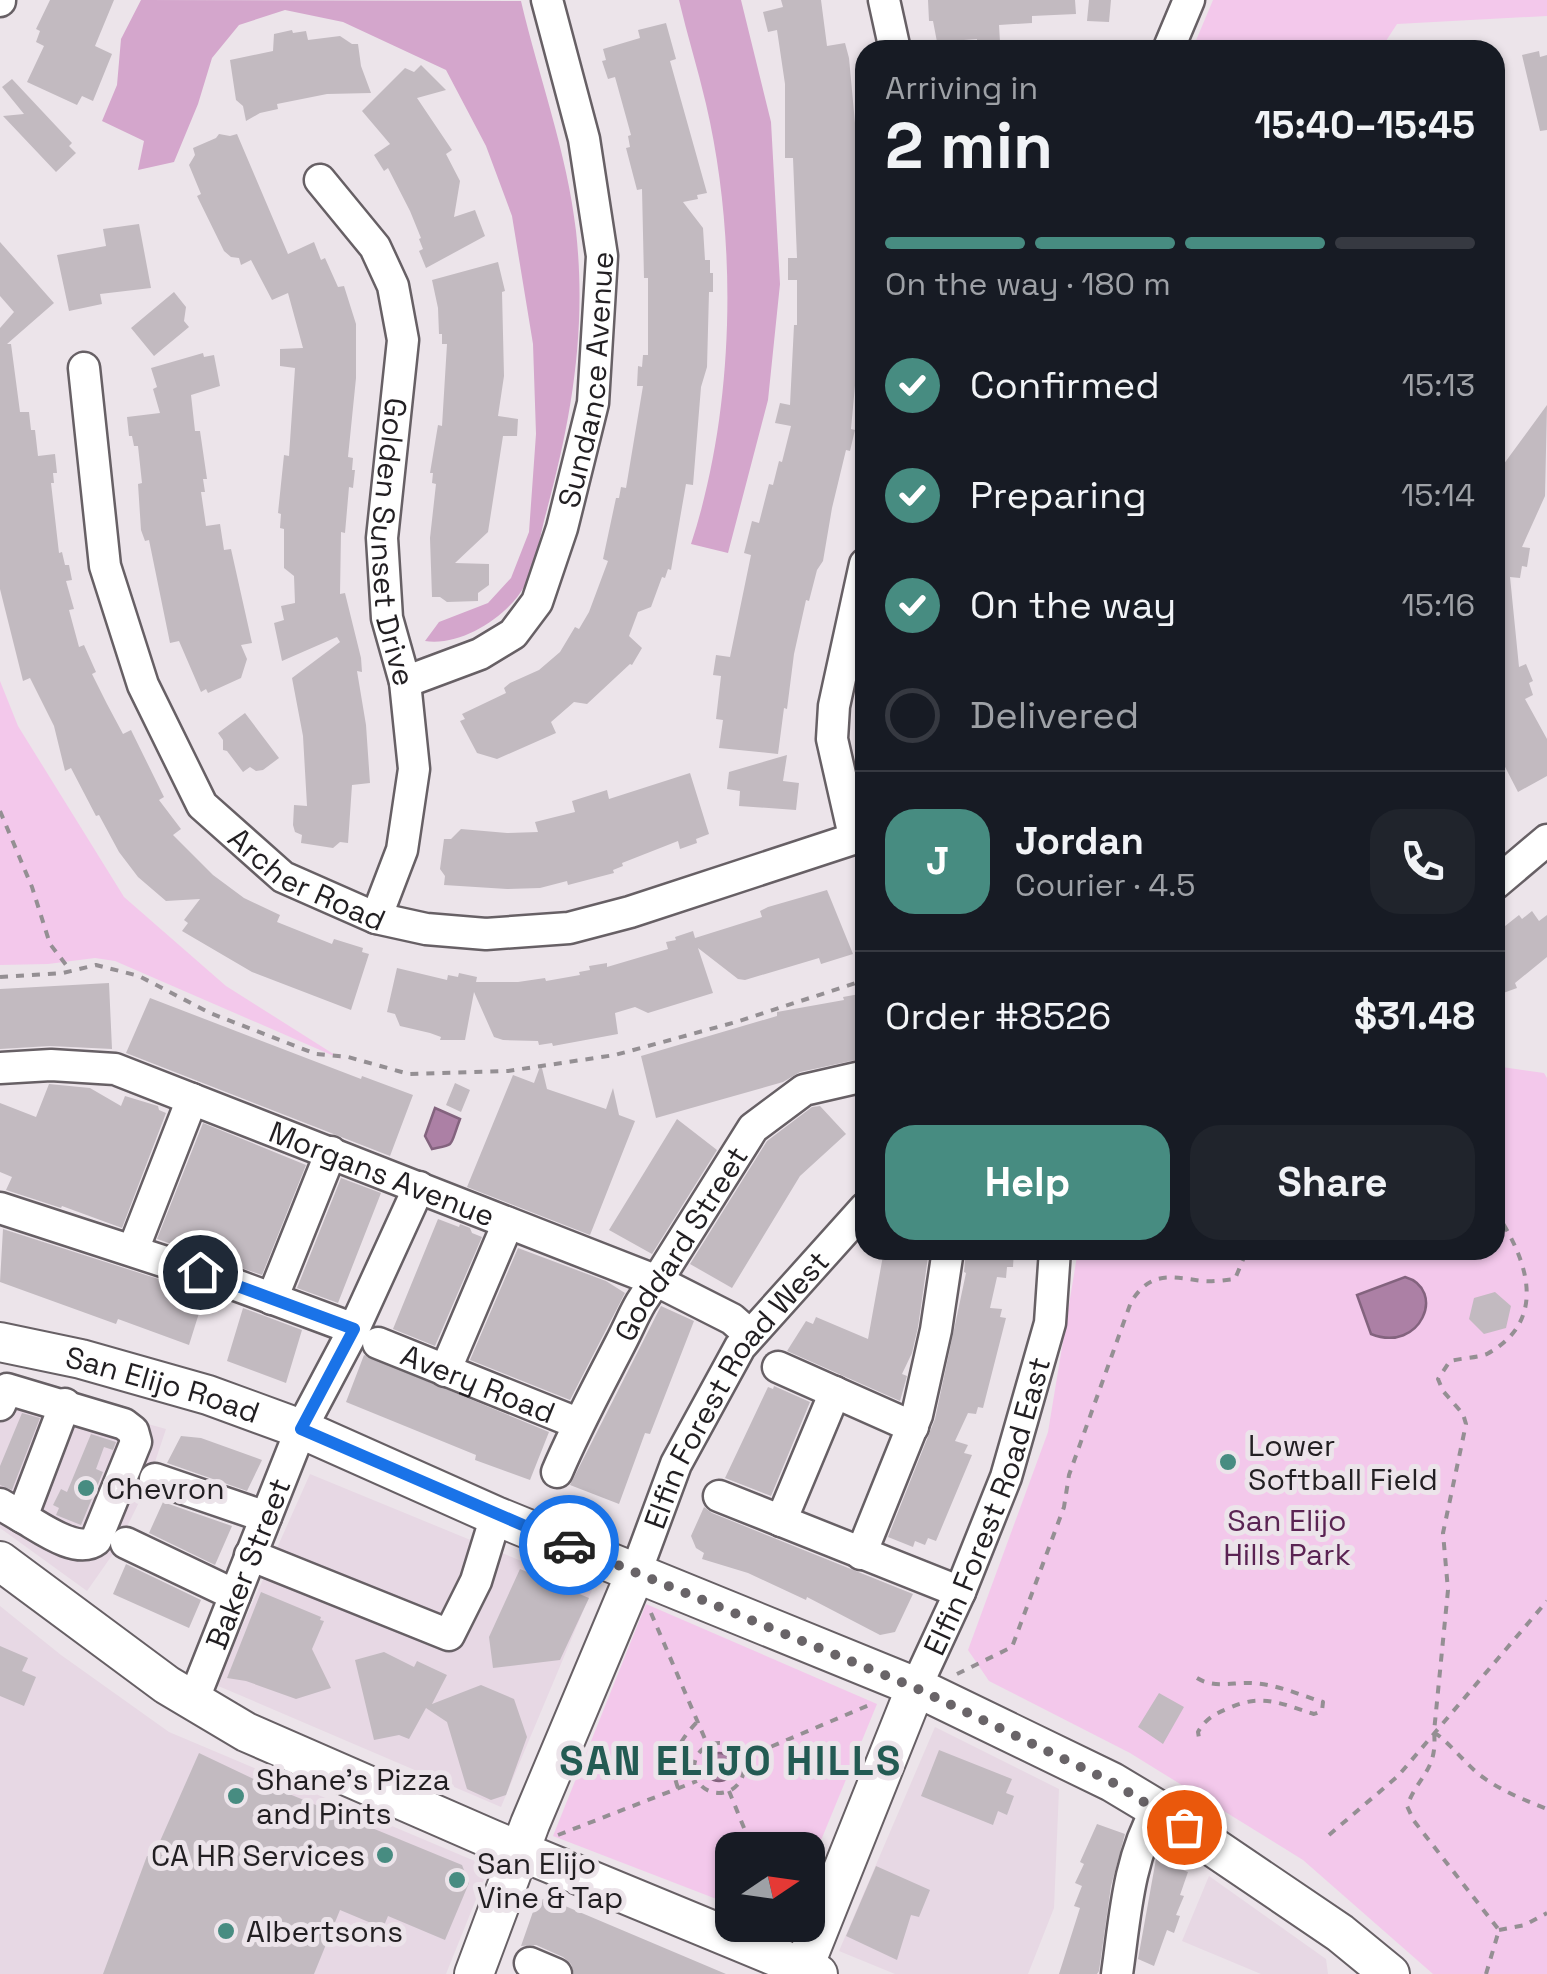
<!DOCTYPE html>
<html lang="en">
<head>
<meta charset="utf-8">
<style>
  body { margin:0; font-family:"Space Grotesk",sans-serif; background:#20242c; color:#f1f3f6; height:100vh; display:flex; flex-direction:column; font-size:38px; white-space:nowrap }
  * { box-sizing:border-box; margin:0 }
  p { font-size:32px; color:#9ea1a6 }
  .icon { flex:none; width:55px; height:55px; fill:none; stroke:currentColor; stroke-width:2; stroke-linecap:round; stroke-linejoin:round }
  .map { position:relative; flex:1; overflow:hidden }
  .panel { position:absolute; left:855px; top:40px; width:650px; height:1220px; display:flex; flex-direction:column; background:#171b24; border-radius:30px; box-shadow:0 2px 8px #0004 }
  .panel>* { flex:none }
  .needle { width:65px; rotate:77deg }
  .tools { position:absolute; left:715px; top:1832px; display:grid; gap:20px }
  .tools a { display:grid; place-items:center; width:110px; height:110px; border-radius:20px; background:#171b24; box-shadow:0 2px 8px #0004; font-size:50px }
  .pin { position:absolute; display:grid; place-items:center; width:85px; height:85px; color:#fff; margin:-42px; border:5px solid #fff; border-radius:50%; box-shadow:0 2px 10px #0007 }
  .courier { position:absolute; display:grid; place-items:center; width:100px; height:100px; margin:-50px; border:8px solid #1a73e8; border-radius:50%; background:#fff; color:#222; box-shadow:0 2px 12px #0007 }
  .overview em { font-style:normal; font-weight:700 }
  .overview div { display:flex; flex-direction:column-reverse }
  .overview { display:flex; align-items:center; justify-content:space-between; height:170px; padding:0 30px }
  h1 { font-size:65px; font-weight:700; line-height:75px }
  .bar { display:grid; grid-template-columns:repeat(4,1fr); gap:15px 10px; align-content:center; height:120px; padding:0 30px }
  .bar i { height:12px; border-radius:8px; background:#363941 }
  .bar .on { background:#478c81 }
  .bar p { grid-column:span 4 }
  .line { display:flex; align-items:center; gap:25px; padding:0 30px; border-top:2px solid #363941 }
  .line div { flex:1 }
  .round { display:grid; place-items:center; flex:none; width:105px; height:105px; border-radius:30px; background:#20242c }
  ol { padding:0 30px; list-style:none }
  li { display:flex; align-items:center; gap:30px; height:110px }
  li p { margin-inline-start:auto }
  li .icon { padding:10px; border-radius:50%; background:#478c81; color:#fff; stroke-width:4 }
  li:last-child { color:#9ea1a6 }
  li i { width:55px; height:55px; border:5px solid #363941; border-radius:50% }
  .action { display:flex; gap:20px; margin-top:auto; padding:20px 30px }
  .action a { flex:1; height:115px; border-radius:30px; background:#478c81; color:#fff; font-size:40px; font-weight:700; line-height:115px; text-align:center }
  .action a+a { background:#20242c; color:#f1f3f6 }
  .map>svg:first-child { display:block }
</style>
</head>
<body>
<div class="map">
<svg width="1547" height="1974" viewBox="0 0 1547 1974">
  <rect width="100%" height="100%" fill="#ece4ea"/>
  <path fill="#e7d8e4" d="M0,1383L166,1429L147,1486L115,1551L87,1591L0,1528Z
    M310,1474L592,1590L501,1807L216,1685Z
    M0,1606L61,1655L169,1732L489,1867L446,1974H0Z
    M935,1727L1059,1789L1054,1908L1028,1974H895L839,1951Z
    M1209,1876L1326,1959L1328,1974H1261L1182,1941Z"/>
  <path fill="#f3c8eb" d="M1213,0H1547V16L1397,24L1380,50H1192Z
    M0,681L18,726L124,897L226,986L343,1060L115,961L95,958L48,964L0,965Z
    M1495,1066L1544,1073L1547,1078V1974H1433L1303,1860L1130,1753L989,1681L968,1650L1048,1432L1078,1250H1495Z
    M646,1604L877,1704L808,1872V1850H732V1905L553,1836Z"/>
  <path fill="#d4a6cc" d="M141,0L521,1C539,78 567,152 576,231C587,332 571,421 545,517C538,544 535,574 518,596C498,622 458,646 425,641L439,622L488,603L511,578L529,532L536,434L533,344L512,216L486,146L446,70L343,22L285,10L239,25L212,58L198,104L174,162L138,170L144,141L102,121L117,85L121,39Z
    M679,0H741L771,122L780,284L768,400L728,553L691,544C735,410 738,241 706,104C698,69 687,35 679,0Z"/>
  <path fill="#ac80a5" stroke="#83637e" stroke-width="2.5" d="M435,1108L460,1119C449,1148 456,1144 432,1149L425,1136Z
    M1405,1277C1447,1289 1421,1354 1371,1334L1357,1295Z
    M705 1767a14 14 0 1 1 28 0a14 14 0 1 1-28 0Z"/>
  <path fill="#c2bac0" d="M50,0H114L95,46L112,54L93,101L82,96L77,105L27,82L44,46L36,42L40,31L36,29Z
    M781,0H821L827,46L845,43L849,58L855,123H864L865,146H860L861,199H858L859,246L865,245V346H860L857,364L851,429L855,430L850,451L846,450L832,508L823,561L817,570L809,601L806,600L794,654L787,709L784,708L778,754L719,748L723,720L716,719L721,676L713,675L716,655L730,657L751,555L744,553L752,521L759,523L769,484L773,485L779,461L782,462L791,426L775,423L780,403L790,405L794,325H797V280H788V258H797L793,158H785V84L777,30L768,32L763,12L783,7Z
    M928,0H1075L1076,14L1032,16V23L999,25L1000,42L977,43V39L937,42L933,21H929Z
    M1089,0H1111L1109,22L1087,21Z
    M666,23L676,59L670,61L707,193L697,195L698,199L683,202L703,228L705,260H710V273H713V292H709L707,367L701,387L693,485L686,484L671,570L668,569L665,578L662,577L651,607L638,612L629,636L642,648L632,665L630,664L587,704L574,702L551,722L556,733L497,759L477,753L460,721L465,719L462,714L506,693L504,688L510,683L539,670L560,652L575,627L579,629L589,612L608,561L603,559L616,498H619L621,487L626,488L643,386H637L638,366L642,367L643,355H648V278H644L642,189L637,190L626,148L630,147L628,136L631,135L615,77L608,79L602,61L606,60L603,49L640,38L638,30Z
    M292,30L293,33L306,31L308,40L340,36L352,44H358L361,66L371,93L327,94L277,104L278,109L260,113L246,121L243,106L236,100L230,60L273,51L274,34Z
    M1539,51L1540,57L1547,55V130L1540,131L1522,55Z
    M421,65L446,90L417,98L452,150L446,154L460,181L454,217L475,210L485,236L426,268L419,251L423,249L419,239L421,238L410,211L388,168L384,171L374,155L390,144L362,111L405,68L414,72Z
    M12,79L72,143L69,146L76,153L56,172L3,116L24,114L2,87Z
    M219,134L230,136L237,134L288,254L314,242L321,260L325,258L338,287L344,286L356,324V378L348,457L353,458L352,470H355L353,488L349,487L345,533L341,532L340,594L345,593L361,658L362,672L357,671L366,725L370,783L352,785L348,843L340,842L333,848L301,843L302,835L295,832L293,825L294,805L307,806L303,736L292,678L340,642L337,637L282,661L274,623L284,620L281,606L295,603L294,576L284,568V529L280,528L281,514L278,513L284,455L289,456L295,368L280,366V349L303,348L288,293L272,300L251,260L241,265L239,258L231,257L224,251L197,196L201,194L189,165L195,155L193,148L216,138Z
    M139,224L151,288L100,294L102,304L69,311L57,255L106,246L103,229Z
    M0,242L54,303L7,344H11L20,412H29L31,430H35L38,456L55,454L57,473H53L54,483H51L59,553L62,552L65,565H69L72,580L66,581L74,609L69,610L79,647L84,645L96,672L92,674L107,704L123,734L131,730L164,797L159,800L181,829L173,835L213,875L244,898L280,915L277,922L332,944L334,939L363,948L362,952L369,954L351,1010L252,972L182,931L188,923L184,920L200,899L166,901L138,877L119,852L99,815L96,816L71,768L65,771L54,726L30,678L23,681L0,589V328L14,312L0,296Z
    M498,262L505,291L502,292L504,376L498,416L518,419L517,436H503L488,532L455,563L489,564V585L478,593V601L447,602L440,597H432L430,538L436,484L432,483L433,473H430L438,425L442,426L447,344H442V334H439L438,308L432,280Z
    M174,292L186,307L184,321L189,327L154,356L131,328Z
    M203,353L204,357L214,355L220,386L191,395L195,431H200L207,479H203L205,492H201L206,526L220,524L224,550L231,549L252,643L241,645L247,659L241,678L208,693L206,689L201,692L179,641L170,643L149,540L145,541L141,530L138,484L142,483L138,446H134L132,436H129L127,417L160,413L153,389L157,387L151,368Z
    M1547,405L1545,496L1522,547L1530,548L1527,567L1522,566L1520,578L1510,577L1519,667L1526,664L1533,681L1529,683L1533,695L1525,699L1547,739V776L1518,792L1502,761L1495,765V476Z
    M245,713L279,758L263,770L256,771L250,767L243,772L227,751L223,750V740L218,733Z
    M787,755L783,781L799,783L796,810L739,806L740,791L727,789L729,772Z
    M690,773L709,834L696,839L697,843L680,849L678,841L622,863L623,866L613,870L614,873L568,885L567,881L540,888L507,889L444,885L445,876L440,869L444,839H451L461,829L507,833L538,832L535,822L575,812L572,801L607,790L609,799Z
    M827,890L853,954L821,964L819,958L745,980L738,979L698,948L713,993L648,1013L635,1007L615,1013L618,1034L553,1046L552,1043L539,1045L538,1041L503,1040L494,1037L474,992L465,1040H440L441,1037L430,1033L400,1026L395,1014L387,1012L397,968L447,980L448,975L458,977L459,973L477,977L476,982H518L545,978L546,981L580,975L579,972L590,970L589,966L607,963V967L668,949L666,942L676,940L675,937L693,931L695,938L762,917L760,911L768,907Z
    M1532,911L1539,921L1547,915V957L1515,983L1517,988L1495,996V934L1519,915L1522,919Z
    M109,983L112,1049L50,1046L0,1049V989Z
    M865,993V1058L800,1072L783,1082L656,1118L641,1056L777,1016V1012L844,1000L843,997Z
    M150,998L361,1079L362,1076L413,1095L390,1156L126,1053Z
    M541,1064L547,1089L606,1109L613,1088L619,1115L635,1121L590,1235L467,1187L513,1075L534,1083Z
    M455,1083L470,1090L461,1112L446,1105Z
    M49,1084L90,1088L121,1106L125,1096L158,1106L159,1110L166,1113L122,1228L62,1206L61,1208L6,1190L12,1177L0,1172V1103L36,1117Z
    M820,1106L846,1134L800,1176L732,1288L690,1264L767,1141L812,1107Z
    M677,1119L717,1150L652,1254L609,1230Z
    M203,1123L306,1165L262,1275L157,1239Z
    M341,1178L381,1193L338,1303L297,1288Z
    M438,1219L459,1227L460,1224L470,1228L472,1233L482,1237L435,1346L393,1329Z
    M3,1229L205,1294L189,1345L118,1319L116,1324L0,1282Z
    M518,1248L606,1281L625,1293L570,1400L470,1360Z
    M884,1250H929L918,1327L912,1353L902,1374L907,1376L900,1401L787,1351L806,1321L813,1324L816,1317L868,1339Z
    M966,1250H1014L1013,1267H1007L1006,1278L997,1277L990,1308L1002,1309L1000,1317L1006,1318L983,1408L978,1407L976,1414L968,1413L955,1441L968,1445L964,1453L972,1455L936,1541L928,1538L925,1545L915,1541L913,1547L888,1537L935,1419L966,1273L964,1272Z
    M1495,1292L1511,1306L1506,1328L1484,1334L1469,1319L1474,1298Z
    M661,1306L694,1321L650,1434L645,1433L619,1504L570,1485Z
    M243,1308L302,1330L286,1383L227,1361Z
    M364,1355L549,1432L530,1480L475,1460L476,1455L346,1402Z
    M774,1386L810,1402L771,1496L725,1478L768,1387L773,1389Z
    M22,1413L40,1418L12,1490L0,1485V1466Z
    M91,1434L116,1442L113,1450L104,1447L96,1469L103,1472L81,1525L56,1515L59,1508L53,1505L61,1489L67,1492Z
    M181,1436L201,1438L262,1460L247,1491L167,1463Z
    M163,1502L232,1526L215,1565L149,1533Z
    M704,1507L712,1513L913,1594L895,1632L880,1635L807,1597L806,1600L748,1573L702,1559L704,1553L696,1548L691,1536Z
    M126,1564L201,1600L189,1628L113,1594Z
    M520,1569L589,1598L560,1660L493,1668L489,1637Z
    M261,1592L321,1617L320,1620L324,1621L312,1649L331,1688L296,1699L246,1681L227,1678Z
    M0,1646L28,1658L22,1671L36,1677L24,1706L0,1696Z
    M384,1652L414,1667L417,1661L447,1675L432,1704L481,1685L514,1699L527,1737L506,1795L491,1800L467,1789L447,1722L426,1708L409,1739L399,1735L374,1740L355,1660Z
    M1159,1693L1184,1707L1163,1744L1138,1727Z
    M939,1750L1012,1779L1006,1793L1014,1796L1007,1815L998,1811L993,1825L921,1796Z
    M199,1753L260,1782L462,1865L469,1883L445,1940L388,1916L383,1928L340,1910L314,1974H103L147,1856L153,1857Z
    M1097,1824L1125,1834L1111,1886L1099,1971L1097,1974H1059L1080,1908L1074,1906L1082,1886L1075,1883L1084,1864L1080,1862Z
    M1156,1859L1188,1872L1180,1895L1184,1896L1176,1915L1180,1916L1174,1933L1167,1930L1154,1966L1138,1959Z
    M876,1866L930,1890L919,1917L911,1915L897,1960L846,1936Z
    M543,1899L558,1903L726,1974H574L571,1964L563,1957L536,1945L521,1946L535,1906Z"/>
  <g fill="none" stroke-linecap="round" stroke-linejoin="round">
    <g stroke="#676065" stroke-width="35">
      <g id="minor">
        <path d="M884,0L895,50"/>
        <path d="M0,1V0"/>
        <path d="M1168,50L1189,0"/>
        <path id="s1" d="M320,180L375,247L393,286L403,340L382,538L387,618L405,682L414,769L402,850L376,918"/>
        <path id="s2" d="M84,368L105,566L143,685L202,805L283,877L376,918L426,929L486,934L569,928L630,912L865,835"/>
        <path id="s3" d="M405,682L480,654L513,634L537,602L562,528L593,403L602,256L584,139L547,0"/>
        <path d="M854,836L832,739L834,706L865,564"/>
        <path d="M1495,884L1547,840"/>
        <path id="s4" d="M0,1068L51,1065L115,1069L657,1281L732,1319L749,1334"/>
        <path d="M0,1208L233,1284L354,1329"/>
        <path d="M133,1250L192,1099"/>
        <path d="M272,1299L331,1152"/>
        <path id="s5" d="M378,1343L577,1423"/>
        <path d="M778,1367L913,1427"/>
        <path d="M445,1371L508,1223"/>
        <path d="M0,1405L7,1389L124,1424L133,1431L136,1442L96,1540C77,1555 40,1527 22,1517"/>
        <path id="s6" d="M557,1472C576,1427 599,1385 621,1342C633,1319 639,1300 657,1281L753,1128L804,1090L865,1076"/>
        <path d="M155,1479L266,1517"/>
        <path d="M719,1496L960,1592"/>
        <path d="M0,1504L22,1517L65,1404"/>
        <path d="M781,1521L835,1392"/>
        <path d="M126,1543L235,1595"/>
        <path d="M861,1554L917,1415L936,1330L948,1250"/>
        <path d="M250,1555L449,1635L476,1581L496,1516"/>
        <path id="s7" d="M636,1572L676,1464L740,1347L865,1208"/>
        <path id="s8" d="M916,1687L960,1592L1006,1477L1050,1323L1055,1250"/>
        <path id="s9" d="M193,1701L301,1429L354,1329L419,1187"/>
        <path d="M530,1963L556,1974"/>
        <path d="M1117,1974C1125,1918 1128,1859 1157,1809"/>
      </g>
    </g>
    <g stroke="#676065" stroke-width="42">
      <g id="major">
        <path id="s10" d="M0,1342L81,1359L208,1395L301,1429L496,1516L916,1687L1112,1782L1157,1809L1340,1933L1390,1974"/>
        <path d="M0,1561L167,1685L246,1732L491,1839L818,1974"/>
        <path d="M474,1974L530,1824L636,1572"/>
        <path d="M801,1974L916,1687"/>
      </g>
    </g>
    <path stroke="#948f93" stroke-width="4" stroke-dasharray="8 8" stroke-linecap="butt" d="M0,811L32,887L50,944L70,970
      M0,977L63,973L96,965L139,976L210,1013L316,1054L348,1057L409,1074L508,1071L615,1055L736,1022L865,980
      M651,1613L708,1746
      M957,1674L1012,1647L1064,1507L1069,1475L1131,1302C1151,1270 1171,1277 1203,1281C1213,1282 1225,1280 1235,1279L1247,1250
      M1197,1678C1215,1689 1233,1682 1252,1683C1276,1684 1300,1695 1323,1702L1322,1711L1314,1714C1282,1704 1262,1693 1229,1708C1215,1714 1206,1718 1198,1732L1200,1744
      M1434,1732C1450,1744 1461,1758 1475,1771C1496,1789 1522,1799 1547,1809
      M694 1768a25 25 0 1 1 50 0a25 25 0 1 1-50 0Z
      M742,1759L874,1703
      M678,1788C668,1761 678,1742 697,1722
      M729,1791L753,1850
      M558,1835L697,1781
      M1329,1835L1398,1776L1547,1601
      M1499,1930L1525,1925L1547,1913
      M1486,1974L1499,1930L1414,1821L1407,1806C1418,1776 1438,1770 1434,1732L1448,1590L1443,1533L1466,1424L1463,1414L1443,1391L1438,1379L1450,1361C1462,1358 1476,1358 1487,1354C1547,1321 1530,1263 1495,1211"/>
    <use href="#minor" stroke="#fff" stroke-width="30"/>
    <use href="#major" stroke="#fff" stroke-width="38"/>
  </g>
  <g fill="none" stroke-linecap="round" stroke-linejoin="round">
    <path stroke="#696468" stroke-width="10" stroke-dasharray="0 18" d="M569,1545L916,1688L1112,1782L1184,1827"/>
    <path stroke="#1a73e8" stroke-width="12" d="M200,1272L354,1329L301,1429L569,1545"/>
  </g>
  <g fill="#478c81" stroke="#ece4ea" stroke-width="4">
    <circle cx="1228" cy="1462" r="10"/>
    <circle cx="86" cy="1488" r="10"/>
    <circle cx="236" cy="1796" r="10"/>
    <circle cx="385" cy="1855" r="10"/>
    <circle cx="457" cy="1880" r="10"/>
    <circle cx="226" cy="1931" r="10"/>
  </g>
  <g text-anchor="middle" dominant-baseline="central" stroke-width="10" stroke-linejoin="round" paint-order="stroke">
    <g font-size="30" fill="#221f22" stroke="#ece4ea">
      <text stroke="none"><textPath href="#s3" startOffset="388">Sundance Avenue</textPath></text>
      <text stroke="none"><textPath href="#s1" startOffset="388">Golden Sunset Drive</textPath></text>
      <text stroke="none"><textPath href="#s2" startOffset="588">Archer Road</textPath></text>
      <text stroke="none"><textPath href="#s4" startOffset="402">Morgans Avenue</textPath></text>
      <text stroke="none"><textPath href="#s6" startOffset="260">Goddard Street</textPath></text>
      <text stroke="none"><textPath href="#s5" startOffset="108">Avery Road</textPath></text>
      <text stroke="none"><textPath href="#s10" startOffset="168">San Elijo Road</textPath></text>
      <text stroke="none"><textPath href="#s7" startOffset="210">Elfin Forest Road West</textPath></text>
      <text stroke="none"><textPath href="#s8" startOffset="195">Elfin Forest Road East</textPath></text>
      <text stroke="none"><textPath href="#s9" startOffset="148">Baker Street</textPath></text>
    </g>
    <g font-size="30" fill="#221f22" stroke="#ece4ea" text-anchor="start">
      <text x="1248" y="1445">Lower<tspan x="1248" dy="34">Softball Field</tspan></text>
      <text x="106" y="1488">Chevron</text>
      <text x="256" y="1779">Shane's Pizza<tspan x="256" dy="34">and Pints</tspan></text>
      <text x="365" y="1855" text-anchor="end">CA HR Services</text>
      <text x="477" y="1863">San Elijo<tspan x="477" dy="34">Vine &amp; Tap</tspan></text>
      <text x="246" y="1931">Albertsons</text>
    </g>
    <g font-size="30" fill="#5a2353" stroke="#ece4ea">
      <text x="1287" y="1520">San Elijo<tspan x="1287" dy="34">Hills Park</tspan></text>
    </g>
    <g font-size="40" font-weight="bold" letter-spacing="2.5" fill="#235b53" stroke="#ece4ea">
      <text x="731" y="1761">SAN ELIJO HILLS</text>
    </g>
  </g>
</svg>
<div class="tools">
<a><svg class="needle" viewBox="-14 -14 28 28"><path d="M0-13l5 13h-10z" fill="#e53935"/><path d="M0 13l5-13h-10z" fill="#9ea1a6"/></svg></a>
</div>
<div class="pin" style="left:1184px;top:1827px;background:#ea580c"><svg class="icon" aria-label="bag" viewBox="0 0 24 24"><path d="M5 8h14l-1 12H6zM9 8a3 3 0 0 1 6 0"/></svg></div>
<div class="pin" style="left:200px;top:1272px;background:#1f2937"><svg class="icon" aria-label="home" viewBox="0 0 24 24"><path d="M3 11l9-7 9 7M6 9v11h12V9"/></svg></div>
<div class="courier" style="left:569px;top:1545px"><svg class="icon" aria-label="car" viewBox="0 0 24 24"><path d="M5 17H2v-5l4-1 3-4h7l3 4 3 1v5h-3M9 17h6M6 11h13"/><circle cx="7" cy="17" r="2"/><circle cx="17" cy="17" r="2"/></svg></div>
<section class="panel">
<div class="overview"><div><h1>2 min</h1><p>Arriving in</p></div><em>15:40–15:45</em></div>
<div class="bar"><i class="on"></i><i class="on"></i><i class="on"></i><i></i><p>On the way · 180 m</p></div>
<ol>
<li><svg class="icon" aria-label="check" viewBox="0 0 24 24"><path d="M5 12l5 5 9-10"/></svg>Confirmed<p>15:13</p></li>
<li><svg class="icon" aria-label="check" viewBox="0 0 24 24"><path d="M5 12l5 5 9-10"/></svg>Preparing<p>15:14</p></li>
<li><svg class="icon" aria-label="check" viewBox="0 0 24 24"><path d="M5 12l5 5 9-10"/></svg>On the way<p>15:16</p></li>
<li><i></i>Delivered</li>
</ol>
<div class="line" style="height:180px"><b class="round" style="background:#478c81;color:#fff">J</b><div><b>Jordan</b><p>Courier · 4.5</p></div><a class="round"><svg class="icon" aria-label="phone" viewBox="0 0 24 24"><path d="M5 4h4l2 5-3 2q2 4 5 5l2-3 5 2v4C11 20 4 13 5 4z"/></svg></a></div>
<div class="line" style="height:130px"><div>Order #8526</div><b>$31.48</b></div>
<div class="action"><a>Help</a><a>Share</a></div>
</section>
</div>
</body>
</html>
